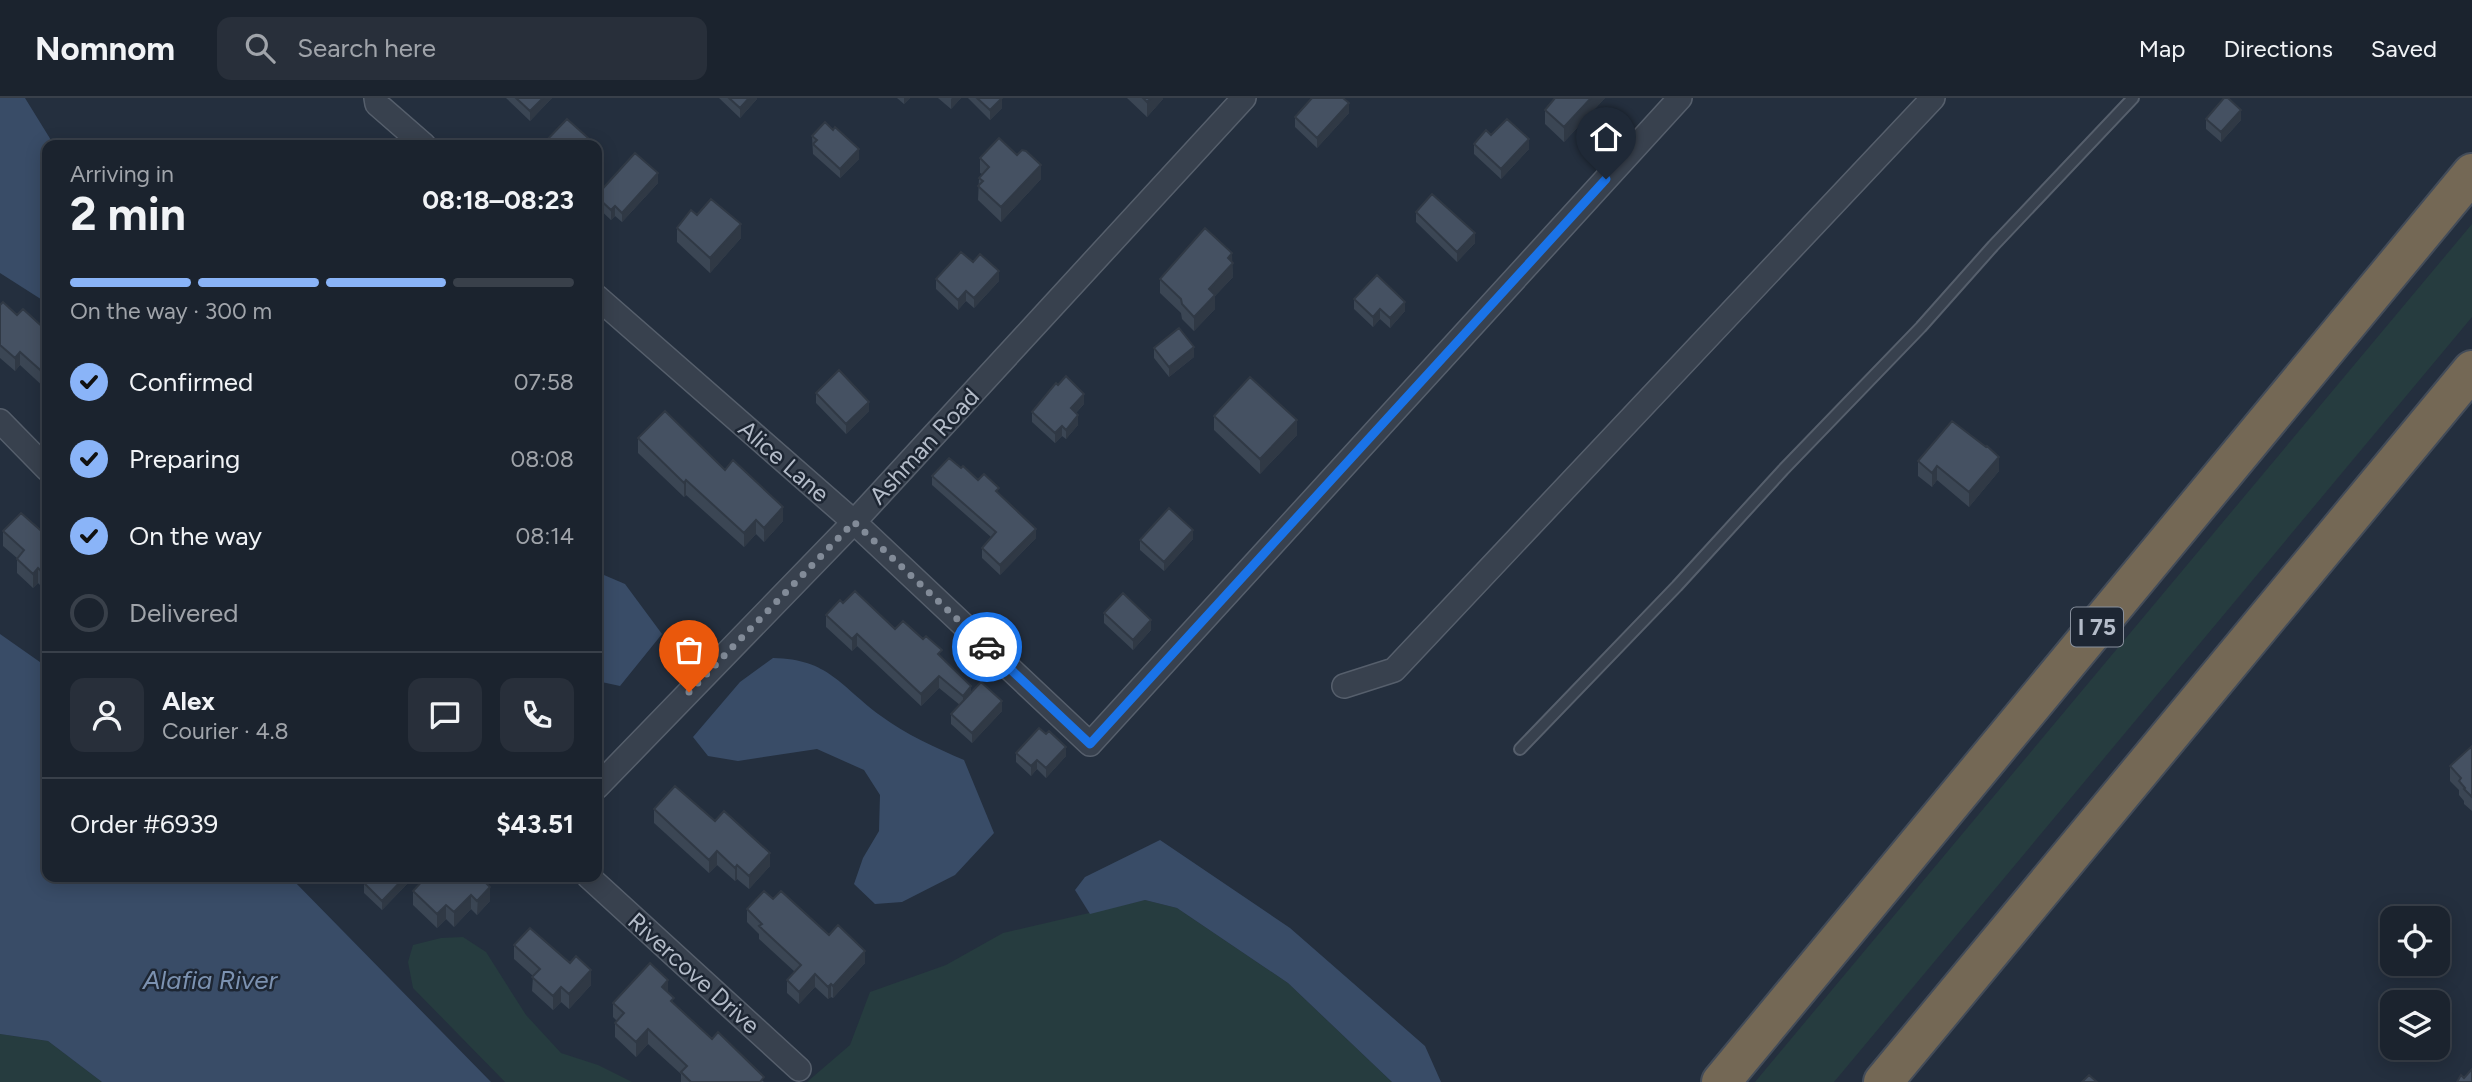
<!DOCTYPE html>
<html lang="en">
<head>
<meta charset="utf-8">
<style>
  body { margin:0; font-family:Figtree,sans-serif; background:#282f3a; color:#f1f3f6; height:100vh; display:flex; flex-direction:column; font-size:26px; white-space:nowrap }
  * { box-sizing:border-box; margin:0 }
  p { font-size:23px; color:#a0a4aa }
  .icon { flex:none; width:38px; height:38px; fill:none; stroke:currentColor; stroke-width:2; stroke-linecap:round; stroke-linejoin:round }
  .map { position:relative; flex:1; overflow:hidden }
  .drawer { position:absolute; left:42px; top:42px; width:560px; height:742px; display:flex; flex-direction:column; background:#1b232e; border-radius:14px; box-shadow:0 4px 18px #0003,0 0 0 2px #39404a }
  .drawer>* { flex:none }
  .controls { position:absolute; left:2380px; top:808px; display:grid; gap:14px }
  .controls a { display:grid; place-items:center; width:70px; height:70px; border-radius:14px; background:#1b232e; box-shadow:0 4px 18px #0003,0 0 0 2px #39404a; font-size:35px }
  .pin { position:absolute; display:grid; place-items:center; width:60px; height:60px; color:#fff; margin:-72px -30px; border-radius:50% 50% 50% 0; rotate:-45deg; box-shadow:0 0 7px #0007 }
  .pin .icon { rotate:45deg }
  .courier { position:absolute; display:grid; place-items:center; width:70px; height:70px; margin:-35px; border:5px solid #1a73e8; border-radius:50%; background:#fff; color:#222; box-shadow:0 2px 9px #0007 }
  .overview em { font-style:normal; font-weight:700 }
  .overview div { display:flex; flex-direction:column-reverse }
  .overview { display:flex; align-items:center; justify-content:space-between; height:119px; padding:0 28px }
  h1 { font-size:46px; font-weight:700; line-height:52px }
  .bar { display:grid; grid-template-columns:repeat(4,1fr); gap:10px 7px; align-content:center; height:84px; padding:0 28px }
  .bar i { height:9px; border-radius:5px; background:#39404a }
  .bar .selected { background:#8ab4f8 }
  .bar p { grid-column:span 4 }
  .line { display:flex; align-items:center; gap:18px; padding:0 28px; border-top:2px solid #39404a }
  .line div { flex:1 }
  .round { display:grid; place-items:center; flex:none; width:74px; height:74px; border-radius:14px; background:#282f3a }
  ol { padding:0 28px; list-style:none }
  li { display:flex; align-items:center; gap:21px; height:77px }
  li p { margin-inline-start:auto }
  li .icon { padding:7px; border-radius:50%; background:#8ab4f8; color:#111; stroke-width:4 }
  li:last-child { color:#a0a4aa }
  li i { width:38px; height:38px; border:4px solid #39404a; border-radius:50% }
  header { display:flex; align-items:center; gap:42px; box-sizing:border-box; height:98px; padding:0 35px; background:#1b232e; border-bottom:2px solid #39404a }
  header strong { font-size:33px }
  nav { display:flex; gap:38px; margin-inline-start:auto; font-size:24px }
  .search { width:490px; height:63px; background:#282f3a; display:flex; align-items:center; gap:18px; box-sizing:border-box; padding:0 24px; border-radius:14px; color:#a0a4aa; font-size:26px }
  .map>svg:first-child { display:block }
</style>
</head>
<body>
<header>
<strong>Nomnom</strong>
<div class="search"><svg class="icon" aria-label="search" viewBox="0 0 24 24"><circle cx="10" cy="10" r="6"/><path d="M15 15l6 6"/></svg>Search here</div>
<nav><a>Map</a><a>Directions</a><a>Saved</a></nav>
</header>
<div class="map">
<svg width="2472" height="984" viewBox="0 0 2472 984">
  <rect width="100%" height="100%" fill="#242f3e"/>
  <path fill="#263c3f" d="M2472,126V219L1834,984H1755Z
    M1145,802L1177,810L1288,885L1392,984H807L850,947L870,894L946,867L1003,835Z
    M463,839L486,854L526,917L561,955L598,967L632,984H505L413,890L408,864L413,847L441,840Z
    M0,936L48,943L102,984H0Z"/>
  <path fill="#394c67" d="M0,0H25L54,47H47V205L0,175Z
    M597,474L625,486L662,536L620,588L597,583Z
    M0,536L47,569V779H290L491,984H102L48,943L0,936Z
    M773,560C829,561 840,588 881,618C905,636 936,650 964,662L994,735L955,777L902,804L875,806L854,786L863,760L879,733L880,697L864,672L817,651L738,663L708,658L693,639L740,584Z
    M1160,742L1290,830L1425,948L1441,984H1392L1288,885L1177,810L1145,802L1090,816L1075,792L1085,779Z"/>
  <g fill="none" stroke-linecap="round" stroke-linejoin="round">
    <g stroke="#565f6c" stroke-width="14">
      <path id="service" d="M1520,651L1677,488L1783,372L1921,229L1993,148L2133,0"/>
    </g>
    <g stroke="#565f6c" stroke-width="26">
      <path id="minor" d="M376,0L377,6L424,47
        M597,199L854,424L1090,646L1680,0
        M0,323L47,371
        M1344,588L1394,572L1933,0
        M597,689L854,424L1244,0
        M589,779L799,971"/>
    </g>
    <g stroke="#434c59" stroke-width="42">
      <path id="motorway" d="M1721,984L2472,75
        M1883,984L2472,272"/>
    </g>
    <use href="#service" stroke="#38414e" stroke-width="10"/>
    <use href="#minor" stroke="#38414e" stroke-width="23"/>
    <use href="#motorway" stroke="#746855" stroke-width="38"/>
  </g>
  <path fill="#3b4654" d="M506,0H552L530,23Z
    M719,0H757V1L740,20Z
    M897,0H910L904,6Z
    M938,0H961L951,11Z
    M968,0H1002V10L990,22Z
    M1127,0H1163V1L1147,19Z
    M1605,0L1564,44L1545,26V12Z
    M1349,15L1317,50L1295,29V19Z
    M2206,21L2241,22L2221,44L2206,31Z
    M833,32L859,61L840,80L813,56L812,38Z
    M1491,37L1529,51L1501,81L1474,56V46Z
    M980,60L1041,81L1001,124L978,102L979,80L982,76L980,75Z
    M658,85L622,124L615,118L611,122L597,109V97Z
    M1416,114L1475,145L1457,164L1416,124Z
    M697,117L741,140L710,175L677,144V130Z
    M973,164L999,183L974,210L966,203L958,212L936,191V181Z
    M1232,164L1233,179L1215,198V211L1194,233L1182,221L1181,215L1160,195V181Z
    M1354,201L1405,213L1390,230L1380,221L1373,229L1354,211Z
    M0,207L47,233V292L20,267L15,273L0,260Z
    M1154,250L1194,259L1169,279L1154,260Z
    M816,295L869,313L846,336L816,305Z
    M1084,306L1076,315L1078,327L1066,341L1062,338L1055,345L1032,324V314Z
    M1214,318L1297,337L1260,376L1214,332Z
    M638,340L725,372L783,423L764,444L756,436L744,449L686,397L684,399L638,355Z
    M1986,349L1999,373L1969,409L1937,382L1932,389L1918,378V363Z
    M961,370L999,396L1036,440L1000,477L982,460V450L991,439L932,387V378Z
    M3,433L47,438V494L38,485L33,490L17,475V460L3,448Z
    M1193,441L1164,473L1140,452V442Z
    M843,505L895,531L942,560L971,595L1002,613L972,645L951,626V616L960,607L939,590L921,608L857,548L852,553L826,529V517Z
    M1104,515L1151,532L1133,552L1104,525Z
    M2472,648V713L2464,706V703L2459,697V692L2450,683V668Z
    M1016,655L1066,658L1046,680L1037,671L1031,678L1016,664Z
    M654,711L715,723L770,768L749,791L737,781L735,783L717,767L709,775L654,725Z
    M362,779H409V784L382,812L364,795V785L366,782Z
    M484,779L490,803L477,817L471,811L454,829L446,821L437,830L413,807V793L432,782Z
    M773,801L829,837L865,865L833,900L831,899L828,901L815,889L799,906L787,895V882L795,874L759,841V836L747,824V811Z
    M514,847L591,887L569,911L561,904L553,912L532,893L533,878L514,861Z
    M668,895L674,906L712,941L764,984H681V976L648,946L636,959L615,939V925L617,923L613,919V905Z"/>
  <path fill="#303945" d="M543,0H552L530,23V13Z
    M749,0H757V1L740,20V10Z
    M904,0H910L904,6Z
    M952,0H961L951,11V1Z
    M1002,0V10L990,22V12Z
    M1151,0H1163V1L1147,19V4Z
    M1591,0H1605L1564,44V29Z
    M1349,5V15L1317,50V40Z
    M2241,12V22L2221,44V34Z
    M1529,41V51L1501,81V71Z
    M859,51V61L840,80V71Z
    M1041,67V81L1001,124V109Z
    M658,75V85L622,124V115Z
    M615,108V118L611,122V112Z
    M741,126V140L710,175V160Z
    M1475,135V145L1457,164V154Z
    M1232,155L1233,179L1215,198V211L1194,233V219L1209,191L1228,160Z
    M999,173V183L974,210V200Z
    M966,193V203L958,212V202Z
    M1405,204V213L1390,230V220Z
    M1380,211V221L1373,229V219Z
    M1194,249V259L1169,279V269Z
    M20,254V267L15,273V260Z
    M1084,296V306L1071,320V310Z
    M869,304V313L846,336V326Z
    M1078,317V327L1066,341V332Z
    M1297,322V337L1260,376V361Z
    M1062,328V338L1055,345V335Z
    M1999,359V373L1969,409V394Z
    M1937,368V382L1932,389V375Z
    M686,382V397L684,399V385Z
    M783,409V423L764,444V430Z
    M756,422V436L744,449V435Z
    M1036,431V440L1000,477V467Z
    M1193,432V441L1164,473V464Z
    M38,470V485L33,490V476Z
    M1151,522V532L1133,552V542Z
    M857,536V548L852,553V541Z
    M939,578V590L921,608V596Z
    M971,588V600L963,610V598Z
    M1002,603V613L972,645V635Z
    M1066,649V658L1046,680V670Z
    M1037,662V671L1031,678V668Z
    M717,753V767L709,775V762Z
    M770,755V768L749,791V778Z
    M737,767V781L735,783V770Z
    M405,779H409V784L382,812V803Z
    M479,779H484V783L486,781V793L490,789V803L477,817Z
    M471,797V811L454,829V814Z
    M446,807V821L437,830V816Z
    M865,853V865L833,900V888Z
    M591,872V887L569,911V896Z
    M815,876V889L799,906V894Z
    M668,882V896L662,889Z
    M831,886V899L828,901V889Z
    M561,889V904L553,912V898Z
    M648,931V946L636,959V944Z"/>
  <path fill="#455162" stroke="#303945" stroke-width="2" d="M516,0H543L530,13Z
    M729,0H749L740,10Z
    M977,0H1002L990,12Z
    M1143,0H1151L1147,4Z
    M1312,0H1343L1349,5L1317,40L1295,19Z
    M1555,0H1591L1564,29L1545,12Z
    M2224,0H2228L2241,12L2221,34L2206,21Z
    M567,21L596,47H544L543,46Z
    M1507,21L1529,41L1501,71L1474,46L1486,32L1491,37Z
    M825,24L833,32L835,29L859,51L840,71L813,46L817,42L812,38Z
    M999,40L1017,57L1022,52L1026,53L1041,67L1001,109L978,88L983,83L979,80L989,69L980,60Z
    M635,55L658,75L622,115L615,108L611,112L597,99V97Z
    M1432,96L1475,135L1457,154L1416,114Z
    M711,101L741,126L710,160L677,130L691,112L697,117Z
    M1205,130L1232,155L1228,160L1233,165L1209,191L1215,197L1194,219L1182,206L1181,201L1160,181Z
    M961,154L973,164L980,156L999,173L974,200L966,193L958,202L936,181Z
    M1377,177L1405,204L1390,220L1380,211L1373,219L1354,201Z
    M3,204L17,217L23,211L47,233V278L20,254L15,260L0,247V207Z
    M1179,230L1194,249L1169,269L1154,250Z
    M839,272L869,304L846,326L816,295Z
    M1066,278L1084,296L1071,310L1078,317L1066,332L1062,328L1055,335L1032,314L1056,285L1058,287Z
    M1250,279L1297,322L1260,361L1214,318Z
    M665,313L725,372L733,362L783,409L764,430L756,422L744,435L686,382L684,385L638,340Z
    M1952,323L1986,349L1987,348L1999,359L1969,394L1937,368L1932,375L1918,363Z
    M949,360L961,370L963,368L978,382L984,376L999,390L996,393L1036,431L1000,467L982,450L996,434L932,378Z
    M1169,410L1193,432L1164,464L1140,442Z
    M21,415L47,438V479L38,470L33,476L17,461L24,452L3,433Z
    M855,493L895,531L903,523L923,541L926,538L942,552L938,556L971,588L963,598L939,578L921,596L857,536L852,541L826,517L840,502L843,505Z
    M1123,495L1151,522L1133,542L1104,515Z
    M981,584L1002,603L972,635L951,616Z
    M1039,630L1046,636L1049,633L1066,649L1046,670L1037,662L1031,668L1016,655Z
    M2472,648V699L2464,691L2465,690L2459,683L2461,680L2450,668Z
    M675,688L715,723L724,713L770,755L749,778L737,767L735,770L717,753L709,762L654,711Z
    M369,779H405L382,803L364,785Z
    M426,779L432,782L435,779H483L486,781L484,783L490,789L477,803L471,797L454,814L446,807L437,816L413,793Z
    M764,793L773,801L781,793L829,837L838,827L865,853L833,888L831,886L828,889L815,876L799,894L787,882L801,867L759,828L762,826L747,811Z
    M530,830L570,865L576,858L591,872L569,896L561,889L553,898L532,879L540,871L514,847Z
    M650,865L668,882L662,889L674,900L671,903L712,941L718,934L764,979L760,984H691L681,974L687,968L648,931L636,944L615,925L624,915L613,905Z
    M2472,971V984H2457L2461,977L2464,980Z
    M2089,977L2097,984H2082Z"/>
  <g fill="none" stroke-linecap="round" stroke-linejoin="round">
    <path stroke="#828b98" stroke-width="7" stroke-dasharray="0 12.6" d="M689,594L854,424L987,549"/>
    <path stroke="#1a73e8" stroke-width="9" d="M987,549L1090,646L1606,81"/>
  </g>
  <g text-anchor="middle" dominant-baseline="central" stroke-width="5" stroke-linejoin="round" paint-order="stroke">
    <rect fill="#1d2633" stroke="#878f9c" stroke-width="2" x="2071" y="509.5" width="52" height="39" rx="5"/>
    <g font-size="23" font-weight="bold" fill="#b4bcc9">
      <text x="2097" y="529">I 75</text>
    </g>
    <g font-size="24" fill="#b4bcc9" stroke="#1d2633">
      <text transform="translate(924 348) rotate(-47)">Ashman Road</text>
      <text transform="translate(784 363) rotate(41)">Alice Lane</text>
      <text transform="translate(694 875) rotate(42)">Rivercove Drive</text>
    </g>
    <g font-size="26" font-style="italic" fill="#7c92b1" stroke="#1d2633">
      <text x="210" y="882">Alafia River</text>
    </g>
  </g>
</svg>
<div class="controls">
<a><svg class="icon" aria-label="locate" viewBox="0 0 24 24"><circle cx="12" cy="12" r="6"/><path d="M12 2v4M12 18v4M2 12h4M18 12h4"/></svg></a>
<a><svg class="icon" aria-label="layers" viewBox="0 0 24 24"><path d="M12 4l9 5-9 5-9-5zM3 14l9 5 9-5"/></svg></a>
</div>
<div class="pin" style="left:689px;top:594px;background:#ea580c"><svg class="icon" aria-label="bag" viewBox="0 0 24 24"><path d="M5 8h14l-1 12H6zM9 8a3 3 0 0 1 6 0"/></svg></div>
<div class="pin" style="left:1606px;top:81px;background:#1f2937"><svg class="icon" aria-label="home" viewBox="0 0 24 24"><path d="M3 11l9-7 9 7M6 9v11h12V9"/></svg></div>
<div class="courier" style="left:987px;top:549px"><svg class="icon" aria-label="car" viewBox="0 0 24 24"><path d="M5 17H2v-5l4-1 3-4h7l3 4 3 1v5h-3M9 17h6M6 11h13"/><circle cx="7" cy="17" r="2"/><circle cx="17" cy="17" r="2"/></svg></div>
<section class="drawer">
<div class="overview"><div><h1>2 min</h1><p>Arriving in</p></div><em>08:18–08:23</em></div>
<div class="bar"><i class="selected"></i><i class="selected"></i><i class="selected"></i><i></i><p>On the way · 300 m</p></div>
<ol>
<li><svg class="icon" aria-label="check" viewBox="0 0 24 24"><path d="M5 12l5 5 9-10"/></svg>Confirmed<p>07:58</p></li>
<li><svg class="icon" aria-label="check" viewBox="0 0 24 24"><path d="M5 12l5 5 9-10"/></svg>Preparing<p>08:08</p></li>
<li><svg class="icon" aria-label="check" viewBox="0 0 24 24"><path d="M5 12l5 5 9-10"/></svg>On the way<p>08:14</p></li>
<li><i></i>Delivered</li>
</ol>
<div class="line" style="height:126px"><a class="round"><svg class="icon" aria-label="person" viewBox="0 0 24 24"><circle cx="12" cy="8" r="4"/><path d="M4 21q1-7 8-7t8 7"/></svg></a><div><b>Alex</b><p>Courier · 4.8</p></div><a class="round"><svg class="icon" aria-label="chat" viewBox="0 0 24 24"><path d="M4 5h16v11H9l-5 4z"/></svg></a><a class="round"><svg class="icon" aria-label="phone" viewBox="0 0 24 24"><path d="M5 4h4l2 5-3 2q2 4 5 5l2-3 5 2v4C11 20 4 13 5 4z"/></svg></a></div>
<div class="line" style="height:91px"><div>Order #6939</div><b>$43.51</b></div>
</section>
</div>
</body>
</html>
